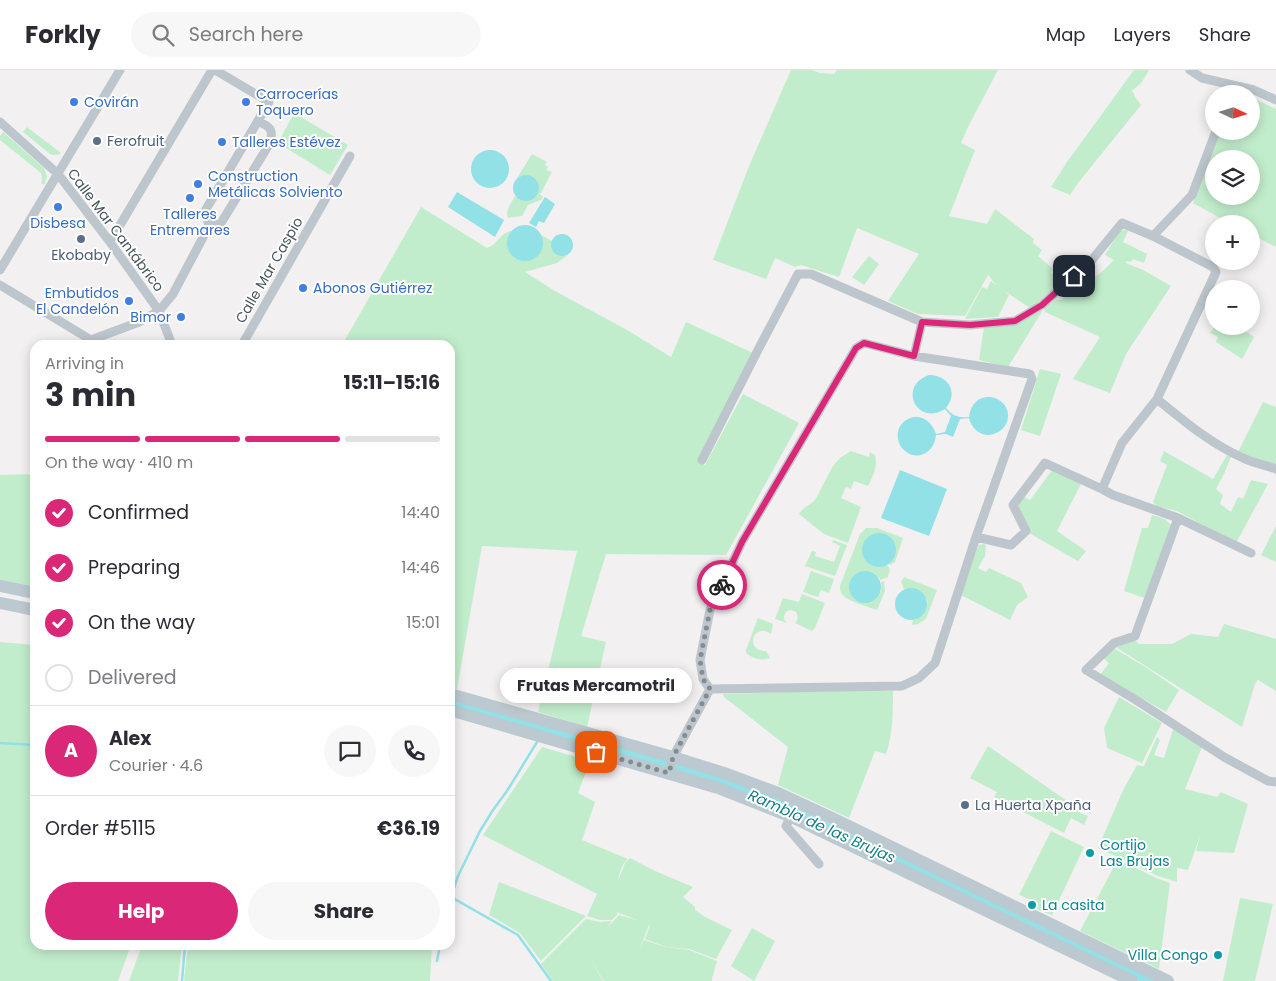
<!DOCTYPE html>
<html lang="en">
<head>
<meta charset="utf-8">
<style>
  body { margin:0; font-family:Poppins,sans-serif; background:#f7f7f7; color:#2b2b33; height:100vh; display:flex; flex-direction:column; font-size:19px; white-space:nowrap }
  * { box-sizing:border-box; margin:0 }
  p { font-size:16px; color:#7c7c81 }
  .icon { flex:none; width:28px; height:28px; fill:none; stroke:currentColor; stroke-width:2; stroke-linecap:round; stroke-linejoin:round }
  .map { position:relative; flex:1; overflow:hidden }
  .side { position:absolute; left:30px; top:270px; width:425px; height:610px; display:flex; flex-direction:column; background:#fff; border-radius:15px; box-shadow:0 2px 12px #0003 }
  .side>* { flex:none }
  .needle { width:32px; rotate:94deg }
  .buttons { position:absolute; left:1205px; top:15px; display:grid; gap:10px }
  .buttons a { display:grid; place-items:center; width:55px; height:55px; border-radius:50%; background:#fff; box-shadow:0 2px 12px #0003; font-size:25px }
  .pin { position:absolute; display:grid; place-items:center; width:42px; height:42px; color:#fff; margin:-21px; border-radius:10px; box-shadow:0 2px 8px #0006 }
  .courier { position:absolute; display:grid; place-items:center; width:50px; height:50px; margin:-25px; border:4px solid #db2777; border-radius:50%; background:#fff; color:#222; box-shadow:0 1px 6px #0007 }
  .bubble { position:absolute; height:35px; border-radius:18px; background:#fff; box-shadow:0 2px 12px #0003; font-size:16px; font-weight:700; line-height:35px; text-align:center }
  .overview em { font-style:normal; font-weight:700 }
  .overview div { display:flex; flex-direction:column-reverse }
  .overview { display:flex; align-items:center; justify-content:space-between; height:85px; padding:0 15px }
  h1 { font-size:32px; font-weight:700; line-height:38px }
  .bar { display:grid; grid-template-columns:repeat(4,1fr); gap:8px 5px; align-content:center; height:60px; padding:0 15px }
  .bar i { height:6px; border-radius:4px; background:#e1e1e2 }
  .bar .on { background:#db2777 }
  .bar p { grid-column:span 4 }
  .line { display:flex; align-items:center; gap:12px; padding:0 15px; border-top:1px solid #e1e1e2 }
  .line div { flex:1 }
  .round { display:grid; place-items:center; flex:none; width:52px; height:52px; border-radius:26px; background:#f7f7f7 }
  ol { padding:0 15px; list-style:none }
  li { display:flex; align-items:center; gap:15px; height:55px }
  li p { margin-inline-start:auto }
  li .icon { padding:5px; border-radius:50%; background:#db2777; color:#fff; stroke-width:4 }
  li:last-child { color:#7c7c81 }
  li i { width:28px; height:28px; border:2px solid #e1e1e2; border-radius:50% }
  .cta { display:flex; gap:10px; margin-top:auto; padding:10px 15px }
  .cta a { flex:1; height:58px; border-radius:30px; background:#db2777; color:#fff; font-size:20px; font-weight:700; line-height:58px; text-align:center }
  .cta a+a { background:#f7f7f7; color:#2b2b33 }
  header { display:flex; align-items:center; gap:30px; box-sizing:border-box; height:70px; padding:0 25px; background:#fff; border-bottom:1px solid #e1e1e2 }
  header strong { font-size:24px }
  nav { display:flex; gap:28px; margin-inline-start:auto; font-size:18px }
  .search { width:350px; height:45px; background:#f7f7f7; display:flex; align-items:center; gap:12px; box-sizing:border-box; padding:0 18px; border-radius:28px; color:#7c7c81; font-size:19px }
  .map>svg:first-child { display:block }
</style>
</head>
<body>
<header>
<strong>Forkly</strong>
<div class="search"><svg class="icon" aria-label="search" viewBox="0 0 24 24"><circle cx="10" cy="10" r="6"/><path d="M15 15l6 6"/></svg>Search here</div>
<nav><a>Map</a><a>Layers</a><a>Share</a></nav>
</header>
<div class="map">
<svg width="1276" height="911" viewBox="0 0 1276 911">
  <rect width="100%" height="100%" fill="#f2f0f0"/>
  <path fill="#c2edcc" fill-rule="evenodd" d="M791,0H812L820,3L834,4L837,0H998L969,55L961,73L975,80L949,146L987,154L995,139L1034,169L1033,173L1042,180L1038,186L1053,199L1051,203L1063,210L1037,233L1030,238L1003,220L1009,225L998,247L965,249L982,217L987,219L991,211L997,216L988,205L965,246L918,244L888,231L919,184L857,158L839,207L801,195L795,197L775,188L766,209L713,190L749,96Z
    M1134,0H1149L1142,12L1132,21L1136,28L1141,35L1078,113L1070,125L1051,117L1067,92Z
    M1251,27L1276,39V177L1251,164V154H1231L1193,133L1220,61H1251ZM1214,89H1251V126H1214Z
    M294,43L348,75L330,105L278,73Z
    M27,57L61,83C57,86 54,85 50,84L23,62Z
    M3,62L44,98L47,107L44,115L41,113L42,109L41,103L0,70V66Z
    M532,84L547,92L545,95L548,97L546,100L552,102L541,123H539L543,127L541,130L528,135L522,146L508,148C505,139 511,134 515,126L517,128L521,106L517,108Z
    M421,137L487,178C499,174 500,162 512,161C497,185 531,203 539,180C541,174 543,171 541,165L552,171V173L564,186L568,185L557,193L525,202L555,221L627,260L671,287L686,252L753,283L699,392L705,395L743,324L799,353L726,485L606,484L581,566L606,572L587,657L538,642L577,481L482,476L457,619L450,617V275H342Z
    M1129,159L1123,172L1147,184L1144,193L1133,189L1131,192L1127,191L1126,193L1143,200L1171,216L1126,284L1110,323L1073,309L1100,267L1045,242L1044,239L1055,229L1061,230L1067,225V218L1078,208C1096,212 1102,201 1114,190L1105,185L1116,167L1120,161Z
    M869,186L879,194L864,215L852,207Z
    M1043,240L1008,297L979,290L984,257L1017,253Z
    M1215,256H1238L1254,267L1242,289L1216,272L1218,267L1210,263Z
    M1040,299L1061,304L1040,366L1021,360Z
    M1263,332L1276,337V394L1272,395L1238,382Z
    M851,381L869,387L870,382L875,385C878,397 873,406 868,416L854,411L851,419L846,417L841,428L861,437L848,473L824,464L799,444C804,436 809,436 815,430L833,396L840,388Z
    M1164,381L1213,409L1227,385L1231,387L1224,404L1216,419L1223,425L1220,434L1231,442L1238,427L1243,429L1251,410L1268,414L1236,473L1177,441L1156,436L1153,432L1167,395L1160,391Z
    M1053,399L1072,408L1081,414L1057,461L1086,481L1078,491L1029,463L1030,459L1017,435L1023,426L1030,430Z
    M35,404V518L0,511V405Z
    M1152,445L1165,449L1171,455L1145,528L1124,521L1142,458H1148Z
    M1276,456V492L1261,485Z
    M866,458H877L903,468L895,492L890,495L889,494L891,492L893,471C887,465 881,463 873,465L867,492L877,497L887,495L890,499L888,507L880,510L879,507L854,529L864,533C876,528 883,527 881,512L884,511L885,521L877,540C869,537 846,531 842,524C840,521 840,519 840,516L860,464Z
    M833,470L847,475L835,506L805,496L812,481L816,482L815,486L834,492L840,476L832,472Z
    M984,474L986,475L985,486L978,498L986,502L989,498L1021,513L1028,527L1017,535L1010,550L961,525L976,481L979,475Z
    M811,501L834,509L829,523L821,520L818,527L803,522Z
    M904,507L937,520L926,549L918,554L913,555L912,554L913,550H915C923,543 929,541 927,529L910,518L904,519L901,512Z
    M802,524L825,533L815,558L812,561L795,553C801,546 796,538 787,541C783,545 783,549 787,553L775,549L783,528L799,532Z
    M758,548L773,554L771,564C753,551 744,582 766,581L770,588C761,591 754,589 746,583V580Z
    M1224,554L1276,569V621L1258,610L1255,614L1242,657L1114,576L1135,570L1139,574H1172L1191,564L1218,567Z
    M0,572L35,575V875H131L118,911H0Z
    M1112,577L1147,598L1179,620L1166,642L1100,605L1109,593L1103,588Z
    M854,620L893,621C893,642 893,664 886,684L875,681L849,748L778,715L788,677L724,627L723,624Z
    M1119,627L1162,653L1142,693L1107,678L1104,658Z
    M1173,659L1202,677L1185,719L1217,727L1221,722L1248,734L1234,783L1196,781L1200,766L1188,800L1177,798V812L1158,806L1098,778L1123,720L1137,695L1141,696H1144L1157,667L1160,670L1154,685L1164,688Z
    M988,676L1080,740V743L1088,746L1084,755L1071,748L1064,763L994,727L997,722L970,708Z
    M542,677L590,691L578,723L595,732L582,770L628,789C621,795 620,803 618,811L625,793L630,788L655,801L693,817L683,827L695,837V840L705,847L732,860L716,889L689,879L666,877L645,869L650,855H649L640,878L644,870L665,877L689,880L717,891L712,909V911H604L592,892L603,911H553L541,894L586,849L600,852L612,851L606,859L619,845L640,851L616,842L618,844L612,850H600L587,846L597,824L483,765Z
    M1051,761L1084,777L1052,845L1036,839L1038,833L1019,825Z
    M1118,789L1156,808L1170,813L1159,899L1080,861Z
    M499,812L586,846L541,891L520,863L489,845Z
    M1240,828L1273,834L1255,911H1223Z
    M752,858L775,871L754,911L731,896Z
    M142,875H182L178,911H129Z
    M188,875H432L430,911H184Z"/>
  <path fill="#91e1e7" d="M471 99a19 19 0 1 1 38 0a19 19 0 1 1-38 0Z
    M513 118a13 13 0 1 1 26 0a13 13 0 1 1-26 0Z
    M457,122L504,150L495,167L448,137Z
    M545,127L555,134L544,153L539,151L536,157L529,153Z
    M507 173a18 18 0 1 1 36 0a18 18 0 1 1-36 0Z
    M551 175a11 11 0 1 1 22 0a11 11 0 1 1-22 0Z
    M929,305C948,305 959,322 946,338C953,346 958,348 969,347C973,314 1015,326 1007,352C1005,357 1001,361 996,363C983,369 972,360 969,348L960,349L953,367L946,364L936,365C935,377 926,388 912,385C907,383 902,379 900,375C888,351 925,332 936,364L945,362L951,346L945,339C917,357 897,316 929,305Z
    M900,400L947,419L929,466L881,448Z
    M862 480a17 17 0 1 1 34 0a17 17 0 1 1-34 0Z
    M849 517a16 16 0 1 1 32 0a16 16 0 1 1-32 0Z
    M895 534a16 16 0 1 1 32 0a16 16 0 1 1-32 0Z
    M450,626L737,710L1161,911H1139L791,743L450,637Z"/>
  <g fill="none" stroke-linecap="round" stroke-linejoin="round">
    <path stroke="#91e1e7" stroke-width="2.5" d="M537,672L507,721L493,740L480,761L458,806L451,827L518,865L551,911
      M0,673L35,675
      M437,891L440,875
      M182,911L185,875"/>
    <path stroke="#bdc6cc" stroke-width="9" d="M1190,0L1202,8L1254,20L1276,30
      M0,52L58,104L110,172L159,241L172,275
      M209,156L205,141L269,32L215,0
      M110,172L212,0
      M0,200L120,0
      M0,215L91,270
      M91,270L139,252L159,241L173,224L209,156L221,153L270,73C274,59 270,57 258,51
      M242,275L350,86
      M914,286L922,252L970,255L1015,251L1042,235L1073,206L1087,196L1122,153L1153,166L1192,125L1216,61
      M1157,329C1184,351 1211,374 1243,388C1253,393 1265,395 1276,399
      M702,390L759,278L798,204H811L922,252
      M1102,419L1113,425L1178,448L1251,483
      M1178,448L1135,566L1114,573L1086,600L1136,630L1224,687L1268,711L1276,712
      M976,467L1011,475L1026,461L1013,435L1045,393L1102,419L1122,373L1157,329L1216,202L1213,197L1153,166
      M669,703L673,687L710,619L902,616L919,608L935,593L976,467L1032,309L1030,304L914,286L864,273L856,278L742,472L710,540L700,590L703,609L710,619
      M791,746L786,756L819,794"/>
    <path stroke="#bdc9d0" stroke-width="12" d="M0,516L35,523
      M0,533L35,540
      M450,624L673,687L724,703L778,723L834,749L1168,911
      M450,640L718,718L794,748L1132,911"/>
  </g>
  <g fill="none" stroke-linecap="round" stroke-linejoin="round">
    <path stroke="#848c90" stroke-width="5" stroke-dasharray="0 9" d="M596,682L669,703L673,687L710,619L703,609L700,590L710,540L722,515"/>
    <path stroke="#db2777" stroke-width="6" d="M722,515L742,472L856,278L864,273L914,286L922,252L970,255L1015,251L1042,235L1074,206"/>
  </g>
  <g fill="#3f7fe0" stroke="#fff" stroke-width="2">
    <circle cx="74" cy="32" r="5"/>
    <circle cx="246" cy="32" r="5"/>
    <circle cx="222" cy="72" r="5"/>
    <circle cx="198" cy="114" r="5"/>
    <circle cx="190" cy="128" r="5"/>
    <circle cx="58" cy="137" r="5"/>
    <circle cx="303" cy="218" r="5"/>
    <circle cx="129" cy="231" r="5"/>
    <circle cx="181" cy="247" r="5"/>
  </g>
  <g fill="#5c6f8a" stroke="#fff" stroke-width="2">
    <circle cx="97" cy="71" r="5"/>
    <circle cx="81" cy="169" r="5"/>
    <circle cx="965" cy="735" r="5"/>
  </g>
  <g fill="#0f9aa8" stroke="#fff" stroke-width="2">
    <circle cx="1090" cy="783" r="5"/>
    <circle cx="1032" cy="835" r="5"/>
    <circle cx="1218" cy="885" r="5"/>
  </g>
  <g text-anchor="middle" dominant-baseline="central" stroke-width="4" stroke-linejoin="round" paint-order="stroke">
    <g font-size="14" fill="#366cbe" stroke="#fff" text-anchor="start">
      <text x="256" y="24">Carrocerías<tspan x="256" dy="16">Toquero</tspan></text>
      <text x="84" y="32">Covirán</text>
      <text x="232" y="72">Talleres Estévez</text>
      <text x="208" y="106">Construction<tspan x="208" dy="16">Metálicas Solviento</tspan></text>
      <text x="190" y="144" text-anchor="middle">Talleres<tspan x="190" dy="16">Entremares</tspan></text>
      <text x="58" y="153" text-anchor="middle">Disbesa</text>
      <text x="313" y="218">Abonos Gutiérrez</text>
      <text x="119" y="223" text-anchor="end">Embutidos<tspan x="119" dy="16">El Candelón</tspan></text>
      <text x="171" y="247" text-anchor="end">Bimor</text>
    </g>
    <g font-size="14" fill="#4e5e75" stroke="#fff" text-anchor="start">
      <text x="107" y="71">Ferofruit</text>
      <text x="81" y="185" text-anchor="middle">Ekobaby</text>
      <text x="975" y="735">La Huerta Xpaña</text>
    </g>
    <g font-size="14" fill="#49565c" stroke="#fff">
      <text transform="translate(116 160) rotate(53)">Calle Mar Cantábrico</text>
      <text transform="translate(269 200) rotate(-60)">Calle Mar Caspio</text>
    </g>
    <g font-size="14" fill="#0d838f" stroke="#fff" text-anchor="start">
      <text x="1100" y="775">Cortijo<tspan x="1100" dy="16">Las Brujas</tspan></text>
      <text x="1042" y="835">La casita</text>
      <text x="1208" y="885" text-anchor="end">Villa Congo</text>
    </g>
    <g font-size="15" font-style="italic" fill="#147f86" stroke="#fff">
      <text transform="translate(822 756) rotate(24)">Rambla de las Brujas</text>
    </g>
  </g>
</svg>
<div class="buttons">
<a><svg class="needle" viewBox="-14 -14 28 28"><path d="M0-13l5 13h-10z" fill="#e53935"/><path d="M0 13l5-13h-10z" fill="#7c7c81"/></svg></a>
<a><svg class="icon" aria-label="layers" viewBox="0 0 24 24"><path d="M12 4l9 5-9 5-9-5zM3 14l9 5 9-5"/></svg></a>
<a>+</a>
<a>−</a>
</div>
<div class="pin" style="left:596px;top:682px;background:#ea580c"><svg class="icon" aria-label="bag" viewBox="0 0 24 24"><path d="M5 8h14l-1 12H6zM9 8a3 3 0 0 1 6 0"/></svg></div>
<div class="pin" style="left:1074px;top:206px;background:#1f2937"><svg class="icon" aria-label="home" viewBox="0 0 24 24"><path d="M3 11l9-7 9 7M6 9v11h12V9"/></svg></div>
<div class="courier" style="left:722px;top:515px"><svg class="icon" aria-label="bike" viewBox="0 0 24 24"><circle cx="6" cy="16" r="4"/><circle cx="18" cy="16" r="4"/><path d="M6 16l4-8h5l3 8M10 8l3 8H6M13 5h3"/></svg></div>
<div class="bubble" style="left:500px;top:598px;width:192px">Frutas Mercamotril</div>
<section class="side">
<div class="overview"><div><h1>3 min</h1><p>Arriving in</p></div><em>15:11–15:16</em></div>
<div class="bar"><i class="on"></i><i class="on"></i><i class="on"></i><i></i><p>On the way · 410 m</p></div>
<ol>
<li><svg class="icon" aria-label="check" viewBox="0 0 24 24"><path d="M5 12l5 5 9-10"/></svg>Confirmed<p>14:40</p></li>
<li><svg class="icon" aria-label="check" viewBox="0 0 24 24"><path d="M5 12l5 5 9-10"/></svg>Preparing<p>14:46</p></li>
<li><svg class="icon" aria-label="check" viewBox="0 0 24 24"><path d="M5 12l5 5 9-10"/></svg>On the way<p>15:01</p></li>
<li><i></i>Delivered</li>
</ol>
<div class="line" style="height:90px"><b class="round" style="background:#db2777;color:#fff">A</b><div><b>Alex</b><p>Courier · 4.6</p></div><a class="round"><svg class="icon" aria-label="chat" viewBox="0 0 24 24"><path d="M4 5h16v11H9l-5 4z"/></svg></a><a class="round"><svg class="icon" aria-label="phone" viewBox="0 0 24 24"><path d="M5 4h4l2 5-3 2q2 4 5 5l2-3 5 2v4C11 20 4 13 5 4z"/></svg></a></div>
<div class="line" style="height:65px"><div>Order #5115</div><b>€36.19</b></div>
<div class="cta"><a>Help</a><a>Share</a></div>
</section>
</div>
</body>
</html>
